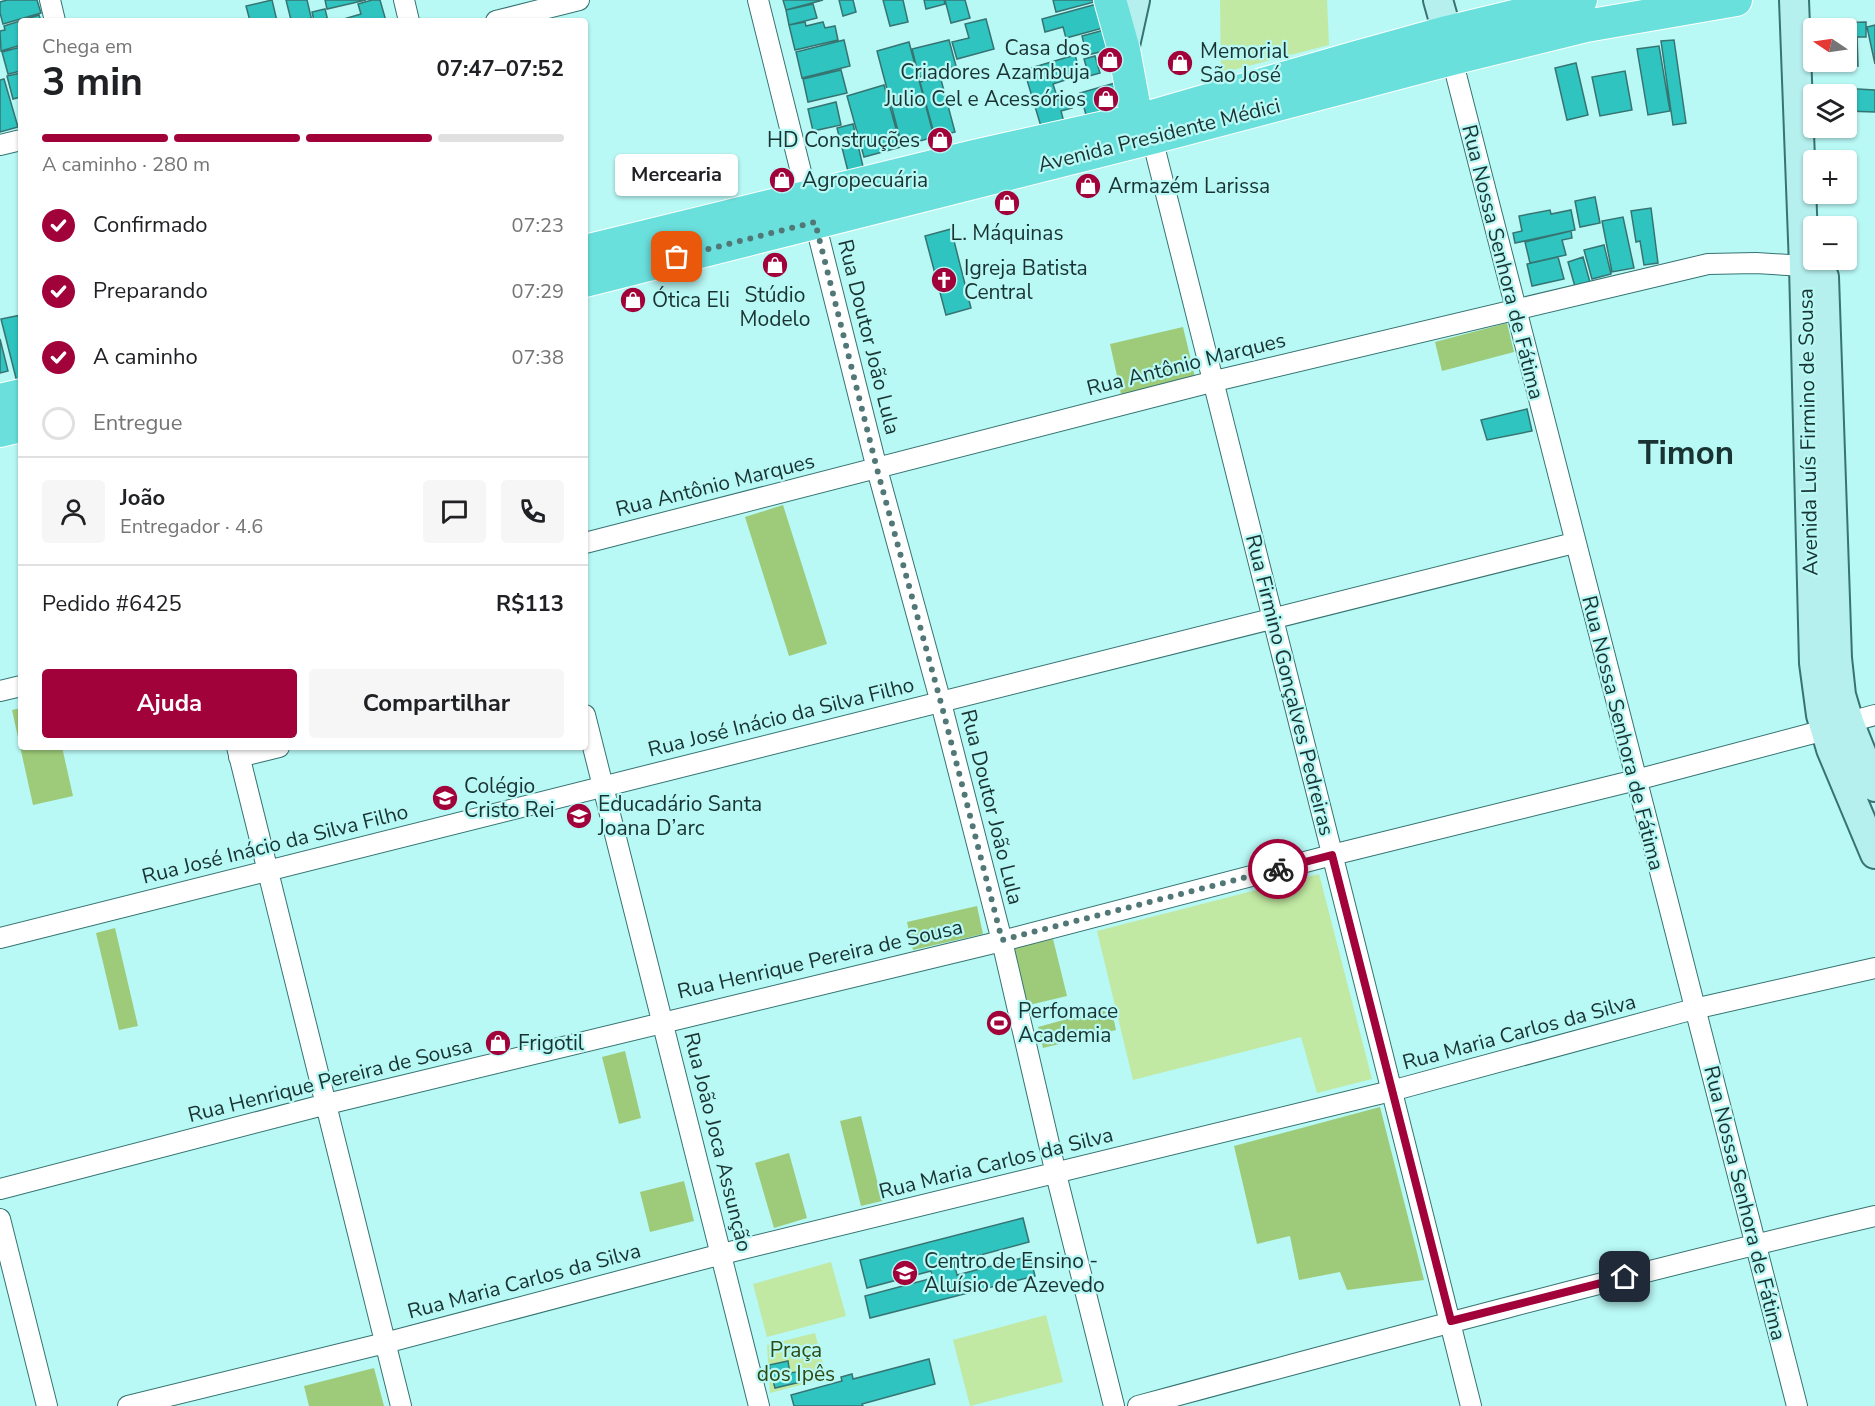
<!DOCTYPE html>
<html lang="pt">
<head>
<meta charset="utf-8">
<style>
  body { margin:0; font-family:"Nunito Sans",sans-serif; background:#f6f6f6; color:#202124; height:100vh; display:flex; flex-direction:column; font-size:22px; white-space:nowrap }
  * { box-sizing:border-box; margin:0 }
  p { font-size:20px; color:#757577 }
  .icon { flex:none; width:33px; height:33px; fill:none; stroke:currentColor; stroke-width:2; stroke-linecap:round; stroke-linejoin:round }
  .map { position:relative; flex:1; overflow:hidden }
  .side { position:absolute; left:18px; top:18px; width:570px; height:732px; display:flex; flex-direction:column; background:#fff; border-radius:6px; box-shadow:0 2px 4px #0004 }
  .side>* { flex:none }
  .needle { width:39px; rotate:283deg }
  .fabs { position:absolute; left:1803px; top:18px; display:grid; gap:12px }
  .fabs a { display:grid; place-items:center; width:54px; height:54px; border-radius:6px; background:#fff; box-shadow:0 2px 4px #0004; font-size:30px }
  .pin { position:absolute; display:grid; place-items:center; width:51px; height:51px; color:#fff; margin:-26px; border-radius:12px; box-shadow:0 3px 9px #0006 }
  .courier { position:absolute; display:grid; place-items:center; width:60px; height:60px; margin:-30px; border:4px solid #a1023a; border-radius:50%; background:#fff; color:#222; box-shadow:0 2px 8px #0007 }
  .bubble { position:absolute; height:42px; border-radius:6px; background:#fff; box-shadow:0 2px 4px #0004; font-size:20px; font-weight:700; line-height:42px; text-align:center }
  .headline em { font-style:normal; font-weight:700 }
  .headline div { display:flex; flex-direction:column-reverse }
  .headline { display:flex; align-items:center; justify-content:space-between; height:102px; padding:0 24px }
  h1 { font-size:39px; font-weight:700; line-height:45px }
  .bar { display:grid; grid-template-columns:repeat(4,1fr); gap:9px 6px; align-content:center; height:72px; padding:0 24px }
  .bar i { height:8px; border-radius:4px; background:#e0e0e0 }
  .bar .active { background:#a1023a }
  .bar p { grid-column:span 4 }
  .line { display:flex; align-items:center; gap:15px; padding:0 24px; border-top:2px solid #e0e0e0 }
  .line div { flex:1 }
  .round { display:grid; place-items:center; flex:none; width:63px; height:63px; border-radius:6px; background:#f6f6f6 }
  ol { padding:0 24px; list-style:none }
  li { display:flex; align-items:center; gap:18px; height:66px }
  li p { margin-inline-start:auto }
  li .icon { padding:6px; border-radius:50%; background:#a1023a; color:#fff; stroke-width:4 }
  li:last-child { color:#757577 }
  li i { width:33px; height:33px; border:3px solid #e0e0e0; border-radius:50% }
  .action { display:flex; gap:12px; margin-top:auto; padding:12px 24px }
  .action a { flex:1; height:69px; border-radius:6px; background:#a1023a; color:#fff; font-size:24px; font-weight:700; line-height:69px; text-align:center }
  .action a+a { background:#f6f6f6; color:#202124 }
  .map>svg:first-child { display:block }
</style>
</head>
<body>
<div class="map">
<svg width="1875" height="1406" viewBox="0 0 1875 1406">
  <rect width="100%" height="100%" fill="#b8f8f5"/>
  <path fill="#c1e9a3" d="M1220,0H1327L1329,45L1221,73Z
    M1319,874L1372,1079L1317,1093L1301,1037L1133,1080L1097,931Z
    M831,1262L846,1316L767,1337L753,1284Z
    M1046,1315L1063,1382L970,1406L953,1340Z
    M815,1333L827,1378L770,1393L767,1345Z"/>
  <path fill="#9ecb7a" d="M1507,323L1514,352L1442,371L1435,342Z
    M1183,327L1195,377L1121,394L1110,344Z
    M783,505L827,644L789,656L745,517Z
    M21,708V747H62L73,796L33,805L12,710Z
    M977,906L983,934L913,950L907,922Z
    M115,928L138,1026L119,1030L96,933Z
    M1053,939L1067,996L1025,1006L1011,949Z
    M1111,1007L1116,1030L1043,1048L1038,1027Z
    M625,1051L641,1118L619,1124L602,1057Z
    M1380,1107L1424,1280L1347,1290L1340,1272L1299,1280L1290,1236L1257,1244L1234,1146Z
    M861,1116L882,1201L861,1206L840,1121Z
    M789,1153L807,1218L774,1228L755,1163Z
    M684,1181L694,1221L650,1232L640,1192Z
    M374,1368L384,1406H309L304,1386Z"/>
  <path fill="#30c4c0" stroke="#367472" stroke-width="1.5" d="M7,0H37L41,13L3,24L0,13V2Z
    M272,0L277,21H250L246,6Z
    M286,0H307L312,21H288L291,20Z
    M325,0H366L327,9Z
    M372,0H380L386,21H337L361,14L358,4Z
    M783,0H823L786,10Z
    M839,0H853L856,12L843,16Z
    M883,0H903L908,22L890,26Z
    M924,0H944L945,4L926,9Z
    M945,0H965L970,18L951,23Z
    M1053,0H1098V1L1056,12Z
    M813,4L817,18L789,25L786,10Z
    M1097,4L1103,28L1066,38L1063,27L1045,32L1042,19Z
    M325,9L328,21H314L312,12Z
    M39,15L41,21H21V45L1,51L0,31L5,30L4,26Z
    M986,19L994,49L957,59L952,42L969,38L965,24Z
    M805,22L806,26L823,22L825,28L835,26L838,40L795,50L789,25Z
    M1866,22V37H1857L1858,66L1836,67V62H1846V28H1835V23Z
    M1875,25V64L1867,27Z
    M1108,29L1113,49L1087,55L1082,36Z
    M844,40L850,66L802,78L796,52Z
    M949,40L956,66L919,77L912,49Z
    M1674,40L1686,123L1673,125L1661,41Z
    M909,42L934,137L902,146L877,51Z
    M1659,46L1670,111L1648,115L1637,49Z
    M21,47V71L8,74L2,52Z
    M1075,55L1081,75L1053,84L1058,100L1069,97L1072,108L1061,111L1065,126L1043,133L1024,70Z
    M1095,56L1100,73L1089,76L1084,59Z
    M1576,63L1588,115L1567,120L1555,68Z
    M841,70L847,93L808,102L803,79Z
    M1625,71L1632,110L1600,116L1592,77Z
    M21,73V97L13,99L7,76Z
    M940,76L955,132L935,137L920,82Z
    M4,79L18,127L0,132V80Z
    M1122,81L1128,104L1114,108L1116,114L1088,122L1080,93Z
    M884,85L901,147L864,157L847,96Z
    M1840,88L1875,90V112L1846,111V94H1840Z
    M836,102L841,125L813,131L808,109Z
    M853,124L865,175L850,179L837,128Z
    M1595,197L1600,223L1580,227L1575,201Z
    M1651,208L1658,263L1644,265L1640,241L1636,242L1631,211Z
    M1550,210L1551,214L1571,210L1575,230L1515,243L1513,233L1522,231L1519,216Z
    M1623,217L1634,268L1612,272L1602,221Z
    M951,229L971,308L946,315L925,236Z
    M1571,231L1572,238L1562,240L1566,255L1530,263L1525,242Z
    M1604,245L1611,274L1592,279L1584,250Z
    M1558,257L1564,279L1532,286L1527,264Z
    M1583,257L1591,286L1576,290L1568,262Z
    M21,315V386H18L1,319Z
    M0,339L8,371L0,373Z
    M1527,409L1532,431L1487,440L1481,420Z
    M1023,1218L1029,1242L954,1262L957,1275L1030,1256L1035,1276L870,1318L865,1296L933,1278L931,1271L867,1288L860,1260Z
    M929,1359L935,1384L862,1404L863,1406H794L791,1395L842,1381L841,1377L852,1374L853,1379Z
    M788,1361L790,1373L803,1371L805,1381L775,1388L769,1365Z"/>
  <g fill="none" stroke-linecap="round" stroke-linejoin="round">
    <g stroke="#367472" stroke-width="22">
      <path id="street" d="M50,0L55,21
        M404,0L409,21
        M758,0L807,196
        M496,21L579,0
        M1452,59L1797,1406
        M1152,138L1471,1406
        M0,145L21,140
        M815,222L877,469L941,703L1002,941L1056,1174L1114,1406
        M585,543L1215,381L1708,264L1756,263L1804,266
        M0,691L21,686
        M585,715L759,1406
        M1849,722L1875,715
        M237,747L401,1406
        M239,757L279,747
        M0,938L1574,543
        M0,1189L327,1104L1002,941L1332,855L1636,780L1825,730
        M0,1219L47,1406
        M128,1406L385,1343L722,1254L1391,1091L1694,1009L1875,968
        M1138,1406C1383,1340 1628,1274 1875,1216"/>
    </g>
    <g stroke="#367472" stroke-width="32">
      <path id="secondary" d="M1438,0L1447,32
        M1794,0L1804,266L1814,663L1821,715L1831,749L1875,854
        M1124,50L1135,0
        M1824,277L1837,658L1841,695L1849,722L1875,787"/>
    </g>
    <g stroke="#fff" stroke-width="34">
      <path id="primary" d="M1110,0L1124,50L1137,120
        M585,251L974,156L1145,118L1356,57L1447,32L1581,0
        M585,281L1152,138L1452,59L1586,26L1736,0
        M0,400L21,395
        M0,431L21,426"/>
    </g>
    <use href="#street" stroke="#fff" stroke-width="20"/>
    <use href="#secondary" stroke="#b5f0ee" stroke-width="28"/>
    <use href="#primary" stroke="#6ae0dd" stroke-width="32"/>
  </g>
  <g fill="none" stroke-linecap="round" stroke-linejoin="round">
    <path stroke="#517876" stroke-width="6" stroke-dasharray="0 10.8" d="M677,257L815,222L877,469L941,703L1002,940L1278,869"/>
    <path stroke="#a1023a" stroke-width="8" d="M1278,869L1332,855L1451,1321L1625,1277"/>
  </g>
  <defs>
    <g id="shop-disc" transform="scale(1.35)"><circle r="9.5" fill="#a1023a" stroke="#b8f8f5"/><path d="M-5-2.5h2.3a2.7 3.5 0 0 1 5.4 0H5L5.5 6h-11ZM-1.5-2.5h3a1.5 2.3 0 0 0-3 0Z" fill="#fff"/></g>
    <g id="church-disc" transform="scale(1.35)"><circle r="9.5" fill="#a1023a" stroke="#b8f8f5"/><path d="M-1.2-6h2.4v3.5h3.3v2.4h-3.3V6h-2.4V-.1h-3.3v-2.4h3.3Z" fill="#fff"/></g>
    <g id="school-disc" transform="scale(1.35)"><circle r="9.5" fill="#a1023a" stroke="#b8f8f5"/><path d="M0-5L7-2L0 1L-7-2ZM-4 1L0 2.5L4 1V4Q0 6-4 4Z" fill="#fff"/></g>
    <g id="stadium-disc" transform="scale(1.35)"><circle r="9.5" fill="#a1023a" stroke="#b8f8f5"/><path d="M0-5a6.5 5 0 1 0 0 10a6.5 5 0 1 0 0-10ZM-3.5-1.8h7v3.6h-7Z" fill="#fff"/></g>
  </defs>
  <g fill-rule="evenodd">
    <use href="#shop-disc" x="1110" y="60"/>
    <use href="#shop-disc" x="1180" y="63"/>
    <use href="#shop-disc" x="1106" y="99"/>
    <use href="#shop-disc" x="940" y="140"/>
    <use href="#shop-disc" x="782" y="180"/>
    <use href="#shop-disc" x="1088" y="186"/>
    <use href="#shop-disc" x="1007" y="203"/>
    <use href="#shop-disc" x="775" y="265"/>
    <use href="#church-disc" x="944" y="280"/>
    <use href="#shop-disc" x="633" y="300"/>
    <use href="#school-disc" x="445" y="798"/>
    <use href="#school-disc" x="579" y="816"/>
    <use href="#stadium-disc" x="999" y="1023"/>
    <use href="#shop-disc" x="498" y="1043"/>
    <use href="#school-disc" x="905" y="1273"/>
  </g>
  <g text-anchor="middle" dominant-baseline="central" stroke-width="4.5" stroke-linejoin="round" paint-order="stroke">
    <g font-size="21" fill="#193332" stroke="#b8f8f5" text-anchor="start">
      <text x="1090" y="48" text-anchor="end">Casa dos<tspan x="1090" dy="24">Criadores Azambuja</tspan></text>
      <text x="1200" y="51">Memorial<tspan x="1200" dy="24">São José</tspan></text>
      <text x="1086" y="99" text-anchor="end">Julio Cel e Acessórios</text>
      <text x="920" y="140" text-anchor="end">HD Construções</text>
      <text x="802" y="180">Agropecuária</text>
      <text x="1108" y="186">Armazém Larissa</text>
      <text x="1007" y="233" text-anchor="middle">L. Máquinas</text>
      <text x="964" y="268">Igreja Batista<tspan x="964" dy="24">Central</tspan></text>
      <text x="775" y="295" text-anchor="middle">Stúdio<tspan x="775" dy="24">Modelo</tspan></text>
      <text x="652" y="300">Ótica Eli</text>
      <text x="464" y="786">Colégio<tspan x="464" dy="24">Cristo Rei</tspan></text>
      <text x="598" y="804">Educadário Santa<tspan x="598" dy="24">Joana D’arc</tspan></text>
      <text x="1018" y="1011">Perfomace<tspan x="1018" dy="24">Academia</tspan></text>
      <text x="518" y="1043">Frigotil</text>
      <text x="924" y="1261">Centro de Ensino -<tspan x="924" dy="24">Aluísio de Azevedo</tspan></text>
    </g>
    <g font-size="21" fill="#193332" stroke="#b8f8f5">
      <text transform="translate(1159 135) rotate(-14)">Avenida Presidente Médici</text>
      <text transform="translate(1503 262) rotate(76)">Rua Nossa Senhora de Fátima</text>
      <text transform="translate(869 337) rotate(76)">Rua Doutor João Lula</text>
      <text transform="translate(1186 364) rotate(-14)">Rua Antônio Marques</text>
      <text transform="translate(1808 432) rotate(-91)">Avenida Luís Firmino de Sousa</text>
      <text transform="translate(715 485) rotate(-14)">Rua Antônio Marques</text>
      <text transform="translate(1290 685) rotate(76)">Rua Firmino Gonçalves Pedreiras</text>
      <text transform="translate(781 717) rotate(-14)">Rua José Inácio da Silva Filho</text>
      <text transform="translate(1623 733) rotate(76)">Rua Nossa Senhora de Fátima</text>
      <text transform="translate(992 807) rotate(76)">Rua Doutor João Lula</text>
      <text transform="translate(275 844) rotate(-14)">Rua José Inácio da Silva Filho</text>
      <text transform="translate(820 959) rotate(-13)">Rua Henrique Pereira de Sousa</text>
      <text transform="translate(1519 1032) rotate(-15)">Rua Maria Carlos da Silva</text>
      <text transform="translate(330 1080) rotate(-14)">Rua Henrique Pereira de Sousa</text>
      <text transform="translate(718 1142) rotate(76)">Rua João Joca Assunção</text>
      <text transform="translate(996 1163) rotate(-14)">Rua Maria Carlos da Silva</text>
      <text transform="translate(1745 1203) rotate(76)">Rua Nossa Senhora de Fátima</text>
      <text transform="translate(524 1281) rotate(-15)">Rua Maria Carlos da Silva</text>
    </g>
    <g font-size="21" fill="#2e4a11" stroke="#b8f8f5">
      <text x="796" y="1350">Praça<tspan x="796" dy="24">dos Ipês</tspan></text>
    </g>
    <g font-size="33" font-weight="bold" fill="#193332" stroke="#b8f8f5">
      <text x="1686" y="453">Timon</text>
    </g>
  </g>
</svg>
<div class="fabs">
<a><svg class="needle" viewBox="-14 -14 28 28"><path d="M0-13l5 13h-10z" fill="#e53935"/><path d="M0 13l5-13h-10z" fill="#757577"/></svg></a>
<a><svg class="icon" aria-label="layers" viewBox="0 0 24 24"><path d="M12 4l9 5-9 5-9-5zM3 14l9 5 9-5"/></svg></a>
<a>+</a>
<a>−</a>
</div>
<div class="pin" style="left:677px;top:257px;background:#ea580c"><svg class="icon" aria-label="bag" viewBox="0 0 24 24"><path d="M5 8h14l-1 12H6zM9 8a3 3 0 0 1 6 0"/></svg></div>
<div class="pin" style="left:1625px;top:1277px;background:#1f2937"><svg class="icon" aria-label="home" viewBox="0 0 24 24"><path d="M3 11l9-7 9 7M6 9v11h12V9"/></svg></div>
<div class="courier" style="left:1278px;top:869px"><svg class="icon" aria-label="bike" viewBox="0 0 24 24"><circle cx="6" cy="16" r="4"/><circle cx="18" cy="16" r="4"/><path d="M6 16l4-8h5l3 8M10 8l3 8H6M13 5h3"/></svg></div>
<div class="bubble" style="left:615px;top:154px;width:123px">Mercearia</div>
<section class="side">
<div class="headline"><div><h1>3 min</h1><p>Chega em</p></div><em>07:47–07:52</em></div>
<div class="bar"><i class="active"></i><i class="active"></i><i class="active"></i><i></i><p>A caminho · 280 m</p></div>
<ol>
<li><svg class="icon" aria-label="check" viewBox="0 0 24 24"><path d="M5 12l5 5 9-10"/></svg>Confirmado<p>07:23</p></li>
<li><svg class="icon" aria-label="check" viewBox="0 0 24 24"><path d="M5 12l5 5 9-10"/></svg>Preparando<p>07:29</p></li>
<li><svg class="icon" aria-label="check" viewBox="0 0 24 24"><path d="M5 12l5 5 9-10"/></svg>A caminho<p>07:38</p></li>
<li><i></i>Entregue</li>
</ol>
<div class="line" style="height:108px"><a class="round"><svg class="icon" aria-label="person" viewBox="0 0 24 24"><circle cx="12" cy="8" r="4"/><path d="M4 21q1-7 8-7t8 7"/></svg></a><div><b>João</b><p>Entregador · 4.6</p></div><a class="round"><svg class="icon" aria-label="chat" viewBox="0 0 24 24"><path d="M4 5h16v11H9l-5 4z"/></svg></a><a class="round"><svg class="icon" aria-label="phone" viewBox="0 0 24 24"><path d="M5 4h4l2 5-3 2q2 4 5 5l2-3 5 2v4C11 20 4 13 5 4z"/></svg></a></div>
<div class="line" style="height:78px"><div>Pedido #6425</div><b>R$113</b></div>
<div class="action"><a>Ajuda</a><a>Compartilhar</a></div>
</section>
</div>
</body>
</html>
